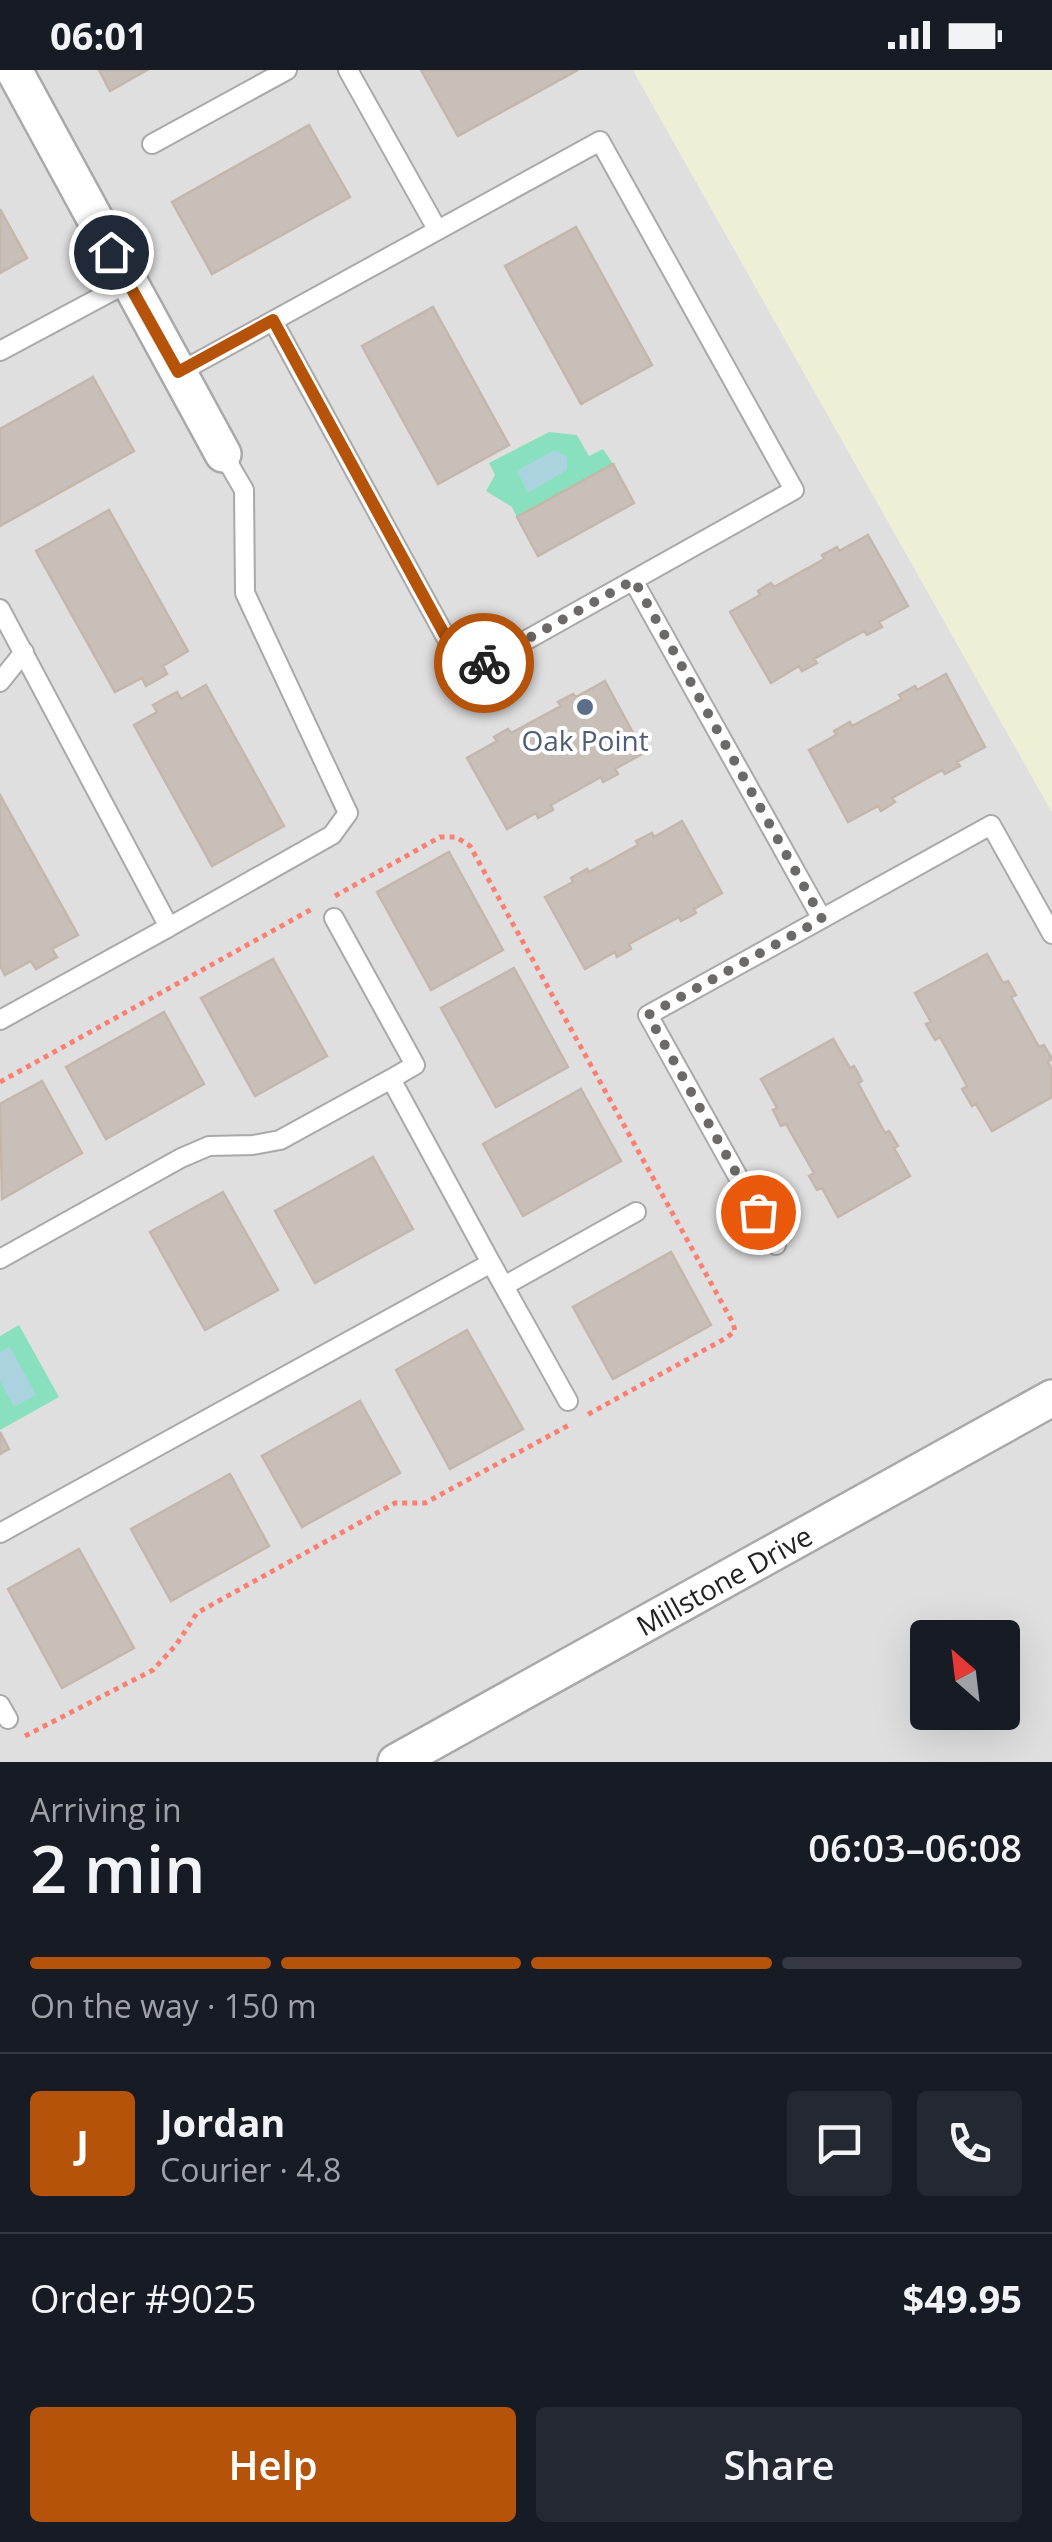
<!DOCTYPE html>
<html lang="en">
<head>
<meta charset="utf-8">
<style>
  body { margin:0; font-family:"Open Sans",sans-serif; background:#242831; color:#f1f3f6; height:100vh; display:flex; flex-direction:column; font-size:38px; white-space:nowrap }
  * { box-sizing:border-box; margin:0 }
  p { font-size:32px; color:#9ea1a6 }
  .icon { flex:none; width:55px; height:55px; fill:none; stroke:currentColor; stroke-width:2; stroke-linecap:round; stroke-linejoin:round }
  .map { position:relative; height:1692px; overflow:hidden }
  .side { display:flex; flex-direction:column; background:#171b24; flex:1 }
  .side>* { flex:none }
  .needle { width:65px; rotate:332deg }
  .fabs { position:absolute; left:910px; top:1550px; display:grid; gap:20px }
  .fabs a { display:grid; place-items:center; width:110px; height:110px; border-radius:10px; background:#171b24; box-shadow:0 10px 40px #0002; font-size:50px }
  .pin { position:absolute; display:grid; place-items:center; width:85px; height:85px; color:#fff; margin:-42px; border:5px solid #fff; border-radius:50%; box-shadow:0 2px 10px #0007 }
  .courier { position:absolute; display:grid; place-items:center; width:100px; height:100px; margin:-50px; border:8px solid #b45309; border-radius:50%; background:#fff; color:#222; box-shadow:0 2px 12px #0007 }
  .overview em { font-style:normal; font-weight:600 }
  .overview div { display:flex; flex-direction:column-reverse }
  .overview { display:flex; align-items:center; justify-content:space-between; height:170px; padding:0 30px }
  h1 { font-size:65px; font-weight:600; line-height:75px }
  .bar { display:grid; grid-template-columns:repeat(4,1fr); gap:15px 10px; align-content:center; height:120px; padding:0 30px }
  .bar i { height:12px; border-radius:8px; background:#363941 }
  .bar .active { background:#b45309 }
  .bar p { grid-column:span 4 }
  .line { display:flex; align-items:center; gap:25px; padding:0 30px; border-top:2px solid #363941 }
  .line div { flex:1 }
  .round { display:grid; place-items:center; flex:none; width:105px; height:105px; border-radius:10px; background:#242831 }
  .primary-button { display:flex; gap:20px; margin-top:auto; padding:20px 30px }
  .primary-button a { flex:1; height:115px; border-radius:10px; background:#b45309; color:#fff; font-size:40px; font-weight:600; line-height:115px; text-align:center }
  .primary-button a+a { background:#242831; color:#f1f3f6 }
  .status { display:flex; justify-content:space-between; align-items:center; height:70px; padding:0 50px; background:#171b24; direction:ltr }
  .status svg { height:28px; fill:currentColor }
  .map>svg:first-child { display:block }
</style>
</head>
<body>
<div class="status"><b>06:01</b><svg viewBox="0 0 49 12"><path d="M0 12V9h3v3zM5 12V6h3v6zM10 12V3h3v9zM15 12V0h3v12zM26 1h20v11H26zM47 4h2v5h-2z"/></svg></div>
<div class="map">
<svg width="1052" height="1692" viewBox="0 0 1052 1692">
  <rect width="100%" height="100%" fill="#f2efe9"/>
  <path fill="#e0dfdf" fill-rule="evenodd" d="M0,0H633L1052,742V1692H0ZM928,1568H1002V1642H928Z"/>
  <path fill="#eef0d5" d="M633,0H1052V742Z"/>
  <path fill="#88e0be" d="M549,362L577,365L589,386L603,379L613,394L517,447L512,437L486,421L495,405L489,393Z
    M19,1255L59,1327L0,1360V1266Z"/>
  <path fill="#aad3df" d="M554,380L567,387V400L528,423L517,401Z
    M10,1277L36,1325L14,1337L0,1311V1282Z"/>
  <path fill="#c7bfb8" stroke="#c4b6ab" stroke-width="2.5" d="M99,0H147L110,21Z
    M421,0H578L458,66Z
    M309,55L350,127L212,204L172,132Z
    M0,139L27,188L0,203Z
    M576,157L652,295L581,334L505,196Z
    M433,237L509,375L438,414L362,276Z
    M93,307L134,381L0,456V359Z
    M613,394L634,433L538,486L517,447Z
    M109,440L188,581L163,596L167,604L146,616L142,608L115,622L36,481Z
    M868,465L908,536L879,552L882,557L867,565L864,561L814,589L817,593L802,601L799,596L771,613L730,542L760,525L758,521L771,513L774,517L824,489L822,485L837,477L839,481Z
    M946,604L985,677L957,692L960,696L945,704L942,700L892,728L895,732L881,741L878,736L848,752L809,680L836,665L834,661L850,652L852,656L902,629L899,625L915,616L917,620Z
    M605,611L644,683L615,699L618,704L603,712L601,707L551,735L553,740L538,748L536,743L507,759L467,688L497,671L494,667L508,659L511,663L561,636L558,632L573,624L576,627Z
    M206,615L284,756L212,796L134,655L157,642L153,635L177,622L181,629Z
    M0,725L78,865L52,879L57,887L36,899L31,891L5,905L0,896Z
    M682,751L722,823L694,839L696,843L681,851L679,847L629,874L631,879L617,887L615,882L585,899L545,827L573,812L571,808L587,799L589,802L638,775L636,771L652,763L654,767Z
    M449,782L503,880L431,920L377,822Z
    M987,884L1003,913L1008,911L1016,925L1011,927L1039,977L1044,975L1052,989L1048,992L1052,1000V1027L992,1061L976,1034L972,1036L962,1019L967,1016L940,967L935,970L926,954L931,952L915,923Z
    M273,889L327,986L255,1026L201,928Z
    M514,898L568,997L496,1037L441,938Z
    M164,942L204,1014L106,1069L66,997Z
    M833,969L850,998L854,996L862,1011L858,1013L885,1063L889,1061L898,1076L894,1078L910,1106L838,1147L822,1118L817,1120L809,1106L814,1103L786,1054L781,1056L773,1040L777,1038L761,1009Z
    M42,1011L82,1083L2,1129L0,1034Z
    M581,1019L621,1091L523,1146L483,1074Z
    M373,1087L413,1159L315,1213L275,1141Z
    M223,1122L278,1220L205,1260L150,1162Z
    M671,1182L711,1255L613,1309L573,1237Z
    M467,1260L523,1359L450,1399L396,1300Z
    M360,1331L400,1403L302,1457L262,1386Z
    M0,1362L9,1379L0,1384Z
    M230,1404L269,1476L171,1531L131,1459Z
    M79,1479L134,1578L62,1618L8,1519Z"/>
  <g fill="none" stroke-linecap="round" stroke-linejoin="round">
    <g stroke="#a9a9a9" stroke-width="22">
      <path id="service" d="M348,0L437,159
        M152,74L287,0
        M0,281L127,213
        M178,303L600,71L794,420L466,604L273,251
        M633,510L822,849
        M0,539L169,857L332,765L348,743L245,523L244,420L223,384
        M0,612L24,582
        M334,848L415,995L391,1009
        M0,950L169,857
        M776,1175L648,945L991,755L1052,864
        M0,1189L181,1088L209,1076L253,1075L280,1070L391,1009L491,1193L0,1463
        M491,1193L568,1331
        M504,1216L636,1142
        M0,1635L8,1649"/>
    </g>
    <g stroke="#a9a9a9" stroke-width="40">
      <g id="minor">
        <path d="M14,0L223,384"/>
        <path id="s1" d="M396,1692L1052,1328"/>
      </g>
    </g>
    <path stroke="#fa8072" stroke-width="5" stroke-dasharray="5 5" stroke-linecap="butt" d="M335,826L440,767H456L470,776L733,1253L735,1261L726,1268L585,1346
      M0,1012L312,839
      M25,1666L153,1600L176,1575L197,1543L395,1433H425L571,1354"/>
    <use href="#service" stroke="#fff" stroke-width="18"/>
    <use href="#minor" stroke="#fff" stroke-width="35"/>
  </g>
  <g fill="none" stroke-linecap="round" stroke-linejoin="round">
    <path stroke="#6b6a68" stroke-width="10" stroke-dasharray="0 18" d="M484,593L634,510L822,849L648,945L758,1142"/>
    <path stroke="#b45309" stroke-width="12" d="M111,182L178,302L273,250L466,604L484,593"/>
  </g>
  <circle fill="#5c6f8a" stroke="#fff" stroke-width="4" cx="585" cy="637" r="10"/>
  <g text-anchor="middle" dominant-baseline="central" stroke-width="8" stroke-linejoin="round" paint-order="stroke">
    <g font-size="28" fill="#4e5e75" stroke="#fff">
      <text x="585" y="670">Oak Point</text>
    </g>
    <g font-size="28" fill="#222" stroke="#fff">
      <text stroke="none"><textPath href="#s1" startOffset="375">Millstone Drive</textPath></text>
    </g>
  </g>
</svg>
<div class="fabs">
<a><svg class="needle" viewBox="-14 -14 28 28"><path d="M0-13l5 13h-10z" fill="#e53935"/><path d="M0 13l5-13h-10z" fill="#9ea1a6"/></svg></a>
</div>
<div class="pin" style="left:758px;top:1142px;background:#ea580c"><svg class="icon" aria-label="bag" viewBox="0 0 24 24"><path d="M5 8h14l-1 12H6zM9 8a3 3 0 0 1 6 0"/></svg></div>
<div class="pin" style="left:111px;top:182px;background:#1f2937"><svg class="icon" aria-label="home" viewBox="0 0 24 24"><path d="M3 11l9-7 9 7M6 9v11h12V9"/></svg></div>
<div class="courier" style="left:484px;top:593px"><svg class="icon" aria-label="bike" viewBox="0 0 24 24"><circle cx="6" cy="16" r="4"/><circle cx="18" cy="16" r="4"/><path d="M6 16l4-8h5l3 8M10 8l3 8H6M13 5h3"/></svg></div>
</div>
<section class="side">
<div class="overview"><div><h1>2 min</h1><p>Arriving in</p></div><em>06:03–06:08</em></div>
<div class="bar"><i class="active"></i><i class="active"></i><i class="active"></i><i></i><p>On the way · 150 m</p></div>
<div class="line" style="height:180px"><b class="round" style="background:#b45309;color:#fff">J</b><div><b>Jordan</b><p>Courier · 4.8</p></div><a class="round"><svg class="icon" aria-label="chat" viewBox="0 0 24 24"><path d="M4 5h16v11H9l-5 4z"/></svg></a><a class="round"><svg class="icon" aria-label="phone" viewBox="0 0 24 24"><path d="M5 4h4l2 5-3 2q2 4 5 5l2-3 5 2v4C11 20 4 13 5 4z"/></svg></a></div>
<div class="line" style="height:130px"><div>Order #9025</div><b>$49.95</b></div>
<div class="primary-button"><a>Help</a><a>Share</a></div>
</section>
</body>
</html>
